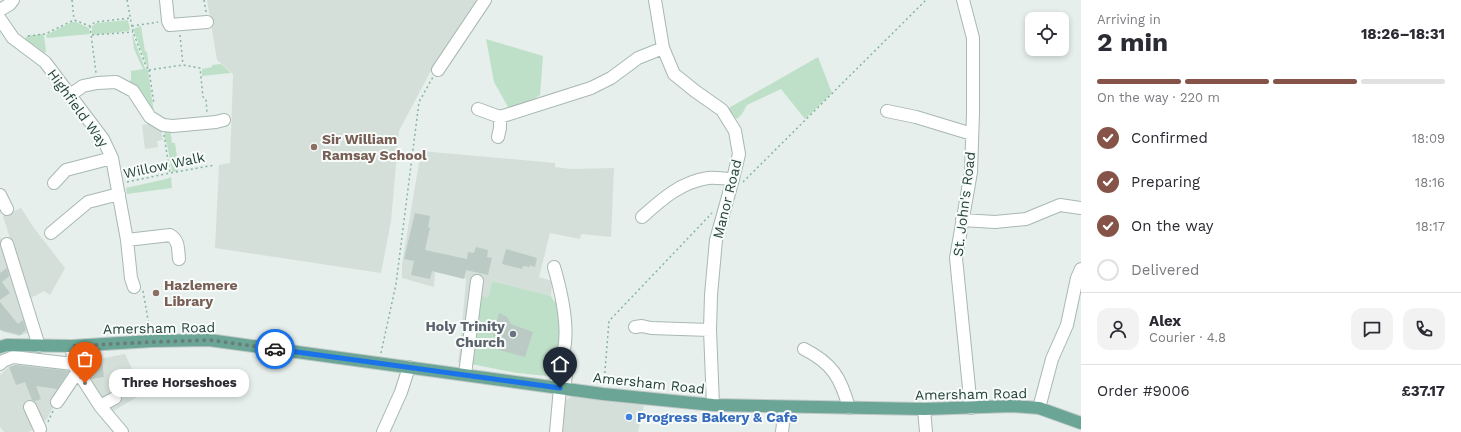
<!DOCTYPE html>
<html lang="en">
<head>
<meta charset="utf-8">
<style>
  body { margin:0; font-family:"Work Sans",sans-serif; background:#f2f2f3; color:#2b2b33; height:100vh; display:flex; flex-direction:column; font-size:15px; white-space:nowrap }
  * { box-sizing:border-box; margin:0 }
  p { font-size:13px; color:#7c7c81 }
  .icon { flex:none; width:22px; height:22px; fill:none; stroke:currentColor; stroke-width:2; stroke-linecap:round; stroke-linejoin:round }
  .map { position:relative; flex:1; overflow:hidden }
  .sheet { display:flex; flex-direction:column; background:#fff; width:380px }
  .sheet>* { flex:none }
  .fabs { position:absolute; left:1025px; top:12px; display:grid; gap:8px }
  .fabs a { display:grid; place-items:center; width:44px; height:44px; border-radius:8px; background:#fff; box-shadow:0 2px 6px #0003; font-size:20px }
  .pin { position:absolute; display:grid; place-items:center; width:34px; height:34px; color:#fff; margin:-41px -17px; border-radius:50% 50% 50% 0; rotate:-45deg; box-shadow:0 0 4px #0007 }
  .pin .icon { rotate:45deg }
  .courier { position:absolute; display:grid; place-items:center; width:40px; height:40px; margin:-20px; border:3px solid #1a73e8; border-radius:50%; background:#fff; color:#222; box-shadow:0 1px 5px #0007 }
  .bubble { position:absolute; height:28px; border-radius:12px; background:#fff; box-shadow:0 2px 6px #0003; font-size:13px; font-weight:700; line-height:28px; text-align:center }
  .overview em { font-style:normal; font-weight:700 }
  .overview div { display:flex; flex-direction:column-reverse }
  .overview { display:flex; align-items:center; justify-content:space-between; height:68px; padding:0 16px }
  h1 { font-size:26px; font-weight:700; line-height:30px }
  .bar { display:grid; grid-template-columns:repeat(4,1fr); gap:6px 4px; align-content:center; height:48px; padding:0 16px }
  .bar i { height:5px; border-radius:3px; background:#e1e1e2 }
  .bar .current { background:#855347 }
  .bar p { grid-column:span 4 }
  .line { display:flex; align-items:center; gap:10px; padding:0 16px; border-top:1px solid #e1e1e2 }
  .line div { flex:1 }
  .round { display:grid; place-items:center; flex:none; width:42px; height:42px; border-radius:12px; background:#f2f2f3 }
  ol { padding:0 16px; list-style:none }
  li { display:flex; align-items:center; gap:12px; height:44px }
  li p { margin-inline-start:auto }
  li .icon { padding:4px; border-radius:50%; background:#855347; color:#fff; stroke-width:4 }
  li:last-child { color:#7c7c81 }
  li i { width:22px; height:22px; border:2px solid #e1e1e2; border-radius:50% }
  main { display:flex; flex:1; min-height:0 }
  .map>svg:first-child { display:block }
</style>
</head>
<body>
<main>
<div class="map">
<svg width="1081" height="432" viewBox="0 0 1081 432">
  <rect width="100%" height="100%" fill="#e6efeb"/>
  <path fill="#d4dfda" d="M207,0H478L437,59L399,131L391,221L381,273L215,248L219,165L230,163L233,76V74L217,60Z
    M149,124L161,130L163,140L157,141L158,147L145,149L142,125Z
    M421,151L555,163V167L571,169L614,168L611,237L581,234L580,239L550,233L539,277L552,281L551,296L492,281L488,298L466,363L458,362L460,349L466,279L435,272L434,287L402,278V264Z
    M21,208L34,228L65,268L50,295L44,291L29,299L3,216Z
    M0,236L30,332L19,336L3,332L0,328Z
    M125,354L134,373L136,375L139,374L144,384L149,390L110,413L91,385L83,362Z
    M27,362L68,368L71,374L47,419L29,432H4L0,427V375L9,367Z
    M576,394L644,405L638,432H560L561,403Z"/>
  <path fill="#bfe0c8" d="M128,20L130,29L128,31L93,35L92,33V26L97,23Z
    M72,22H76L89,28L90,34L47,38L46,35Z
    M141,26L145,51L147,52L149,68L147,66L133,29Z
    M42,34L44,36L46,51L45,53L25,39L27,36Z
    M132,34L145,68L148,70L154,113L129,83L131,79V71L143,69L134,49Z
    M486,39L543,56L540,95C529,103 521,105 508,107L494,82Z
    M818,57L832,93L805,119L781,89L747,105L742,114L737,119L727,109Z
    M221,64L231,73L202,76V69L212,67V65Z
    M170,128L172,143H175L179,170L174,172L172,171L167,144L165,140L164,129Z
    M171,177L172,188L127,194L126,188L166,179Z
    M492,281L551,296L554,301L561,306L562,335L547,376L517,373L466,363L471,292L488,298Z"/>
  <path fill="#bbcac4" d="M415,213L430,216L428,227L430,228L425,250L467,259L468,252L474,253L476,247L488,250L487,257L492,258L488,275L466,270L464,279L432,271L430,279L411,275L414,261L404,259Z
    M506,249L537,258L535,267L530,265V267L523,266L522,269L502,264Z
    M7,268L9,276L2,282L10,293L0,300V273Z
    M0,302L18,324L23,320L26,330L20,335L0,330Z
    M499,313L507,317L511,324L533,332L525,357L498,350L501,340L493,336L494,330L491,326L497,321Z
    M102,362L104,377L91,379L86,371L85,365Z
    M15,365L69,371L57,389L36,386L41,399L35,401L32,400L25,382L16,385L9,367Z"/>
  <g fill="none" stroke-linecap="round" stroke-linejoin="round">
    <g stroke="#a8b8b2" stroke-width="14">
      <path id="minor" d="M166,0L168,21L170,25L207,22
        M655,0L663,48L674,74L695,91L722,110L735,131L739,154L733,179L716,240L711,295L710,330L713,405
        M963,0L973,38V113L971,172L956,258L971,408
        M0,10L10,4L13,0
        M0,19L13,38L45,62L103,139L112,158L127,240L131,278L134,287
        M438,70L485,0
        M70,95L83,86L97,83L116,82L133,91L150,117L163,125L173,126L216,122L224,120
        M478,109L500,117V128L498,137
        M887,111L916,117L972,134
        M500,117L591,88L611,78L638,58L663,48
        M54,183L66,170L112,158
        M0,195L7,209
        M642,217C662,199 681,182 708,178C716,177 725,179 733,179
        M962,220L995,222L1026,219L1060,205L1081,208
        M51,233L88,202L119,194
        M127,240L170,235C179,240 178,249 179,259
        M7,244L39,346
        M554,267C561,291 569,325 564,350C562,363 558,375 555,387
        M635,327L642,326L651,328L710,330
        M72,346L73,364L100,406L122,432
        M804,349C832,363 841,378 849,408
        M0,364L3,361L13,357L73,364
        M465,374L477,281
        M564,388L567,369
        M57,402L78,371
        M100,406L115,398
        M30,407L40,429
        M1039,408L1052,359L1067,325L1077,278L1081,269
        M924,409L926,432
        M383,432L401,392L409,367
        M556,432L560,388
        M782,432L785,407"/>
    </g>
    <g stroke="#c2cac8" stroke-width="14">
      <path id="major" d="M0,347L7,345L72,346L152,341L209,340L603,394L713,405L924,409L1012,406L1039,408L1081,423"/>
    </g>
    <path stroke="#86b3a5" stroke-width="1.5" stroke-dasharray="2 3" stroke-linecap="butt" d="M72,0L74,20
      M127,0L133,32L146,66L149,70
      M204,0L206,12
      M90,26L96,73
      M132,26L158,22
      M92,35L133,32
      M180,35L183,65
      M28,36L45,34L74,20L90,26L95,22L131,18
      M149,70L183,65L200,68L203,97L206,99L207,113
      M149,70L154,104
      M164,135L170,173
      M127,182L170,173L215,165
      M743,182L926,0
      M143,291L150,331
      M381,353L396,284L419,102L433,77
      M604,383L609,321L712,213
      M48,422L53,411"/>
    <use href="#minor" stroke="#fff" stroke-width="12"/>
    <use href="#major" stroke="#6aa596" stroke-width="12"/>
  </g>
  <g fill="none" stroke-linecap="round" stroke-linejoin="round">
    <path stroke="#687f78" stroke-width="4" stroke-dasharray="0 7.2" d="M85,383L73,364L72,346L152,342L209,340L275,349"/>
    <path stroke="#1a73e8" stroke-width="5" d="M275,349L560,388"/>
  </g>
  <g fill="#8d6e63" stroke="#f7fbf9" stroke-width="1.5">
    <circle cx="314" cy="147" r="4"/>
    <circle cx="156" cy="293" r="4"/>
  </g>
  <circle fill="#6b7280" stroke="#f7fbf9" stroke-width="1.5" cx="513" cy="334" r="4"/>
  <circle fill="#3f7fe0" stroke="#f7fbf9" stroke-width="1.5" cx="629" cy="417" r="4"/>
  <g text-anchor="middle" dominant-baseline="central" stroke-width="4" stroke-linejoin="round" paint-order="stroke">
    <g font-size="14" fill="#24423a" stroke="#f7fbf9">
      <text transform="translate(78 108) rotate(54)">Highfield Way</text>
      <text transform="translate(164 165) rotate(-12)">Willow Walk</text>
      <text transform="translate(727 199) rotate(-76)">Manor Road</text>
      <text transform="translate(964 204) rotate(-83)">St. John's Road</text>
      <text transform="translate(159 328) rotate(-1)">Amersham Road</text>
      <text transform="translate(649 383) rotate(6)">Amersham Road</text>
      <text transform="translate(971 394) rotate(-1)">Amersham Road</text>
    </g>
    <g font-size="14" font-weight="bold" fill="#785e54" stroke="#f7fbf9" text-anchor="start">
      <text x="322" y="139">Sir William<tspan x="322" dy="16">Ramsay School</tspan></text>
      <text x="164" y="285">Hazlemere<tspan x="164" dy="16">Library</tspan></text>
    </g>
    <g font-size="14" font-weight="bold" fill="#5b616d" stroke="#f7fbf9" text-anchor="end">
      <text x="505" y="326">Holy Trinity<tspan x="505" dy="16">Church</tspan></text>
    </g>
    <g font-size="14" font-weight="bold" fill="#366cbe" stroke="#f7fbf9" text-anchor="start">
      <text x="637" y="417">Progress Bakery &amp; Cafe</text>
    </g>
  </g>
</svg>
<div class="fabs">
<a><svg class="icon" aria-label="locate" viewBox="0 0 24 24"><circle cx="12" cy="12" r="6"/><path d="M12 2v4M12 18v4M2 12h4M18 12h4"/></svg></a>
</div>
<div class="pin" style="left:85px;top:383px;background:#ea580c"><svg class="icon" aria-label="bag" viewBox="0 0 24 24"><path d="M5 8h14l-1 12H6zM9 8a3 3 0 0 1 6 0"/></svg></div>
<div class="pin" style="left:560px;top:388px;background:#1f2937"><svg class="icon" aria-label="home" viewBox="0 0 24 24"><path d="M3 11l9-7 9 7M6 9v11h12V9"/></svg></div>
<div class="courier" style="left:275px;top:349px"><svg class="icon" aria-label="car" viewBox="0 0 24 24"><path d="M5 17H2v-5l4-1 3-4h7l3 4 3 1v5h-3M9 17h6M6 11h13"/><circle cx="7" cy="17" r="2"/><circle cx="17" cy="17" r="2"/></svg></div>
<div class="bubble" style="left:109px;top:369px;width:140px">Three Horseshoes</div>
</div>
<section class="sheet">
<div class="overview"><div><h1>2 min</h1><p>Arriving in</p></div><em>18:26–18:31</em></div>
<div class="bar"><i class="current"></i><i class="current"></i><i class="current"></i><i></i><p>On the way · 220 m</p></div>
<ol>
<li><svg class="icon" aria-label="check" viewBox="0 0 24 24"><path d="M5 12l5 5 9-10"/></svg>Confirmed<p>18:09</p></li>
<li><svg class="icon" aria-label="check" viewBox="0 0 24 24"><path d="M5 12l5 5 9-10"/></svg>Preparing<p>18:16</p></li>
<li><svg class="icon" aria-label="check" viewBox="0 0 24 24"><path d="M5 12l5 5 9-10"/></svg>On the way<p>18:17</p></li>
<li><i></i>Delivered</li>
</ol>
<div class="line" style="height:72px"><a class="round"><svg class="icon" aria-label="person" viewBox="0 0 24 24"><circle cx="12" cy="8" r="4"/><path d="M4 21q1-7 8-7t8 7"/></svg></a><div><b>Alex</b><p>Courier · 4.8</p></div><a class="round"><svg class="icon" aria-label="chat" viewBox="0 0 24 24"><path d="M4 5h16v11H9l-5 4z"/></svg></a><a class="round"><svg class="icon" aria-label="phone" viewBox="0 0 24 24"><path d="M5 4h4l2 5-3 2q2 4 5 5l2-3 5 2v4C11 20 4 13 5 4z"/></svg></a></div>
<div class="line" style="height:52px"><div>Order #9006</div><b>£37.17</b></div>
</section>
</main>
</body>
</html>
